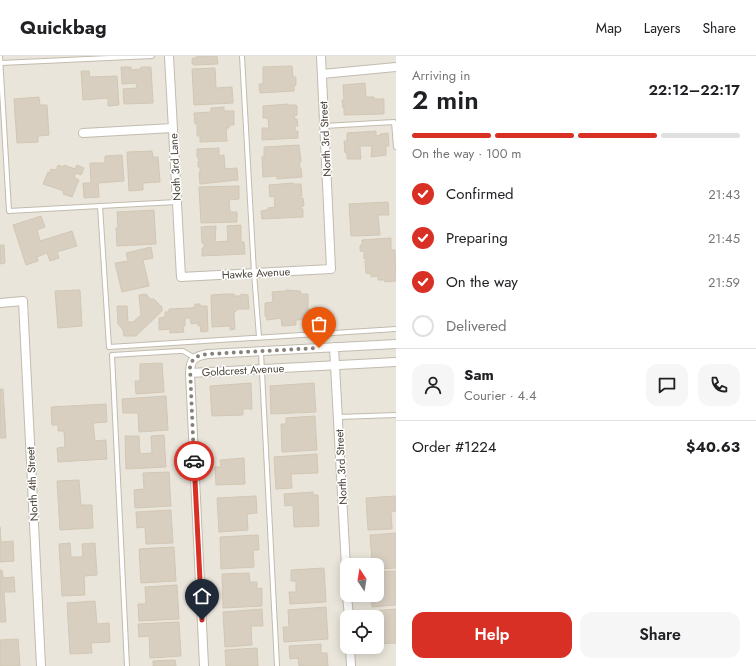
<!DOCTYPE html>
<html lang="en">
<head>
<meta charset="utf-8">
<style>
  body { margin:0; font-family:Jost,sans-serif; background:#f6f6f6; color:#202124; height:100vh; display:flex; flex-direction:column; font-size:15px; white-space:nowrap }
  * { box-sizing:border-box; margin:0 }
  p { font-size:13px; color:#757577 }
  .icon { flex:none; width:22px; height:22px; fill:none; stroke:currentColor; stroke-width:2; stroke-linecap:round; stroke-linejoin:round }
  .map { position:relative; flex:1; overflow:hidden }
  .panel { display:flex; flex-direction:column; background:#fff; width:360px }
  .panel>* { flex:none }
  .needle { width:26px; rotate:348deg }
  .controls { position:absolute; left:340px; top:502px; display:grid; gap:8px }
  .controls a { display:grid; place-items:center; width:44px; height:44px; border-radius:8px; background:#fff; box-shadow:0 2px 10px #0003; font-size:20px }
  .pin { position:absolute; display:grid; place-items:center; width:34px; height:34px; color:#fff; margin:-41px -17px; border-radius:50% 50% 50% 0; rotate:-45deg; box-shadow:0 0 4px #0007 }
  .pin .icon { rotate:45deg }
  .courier { position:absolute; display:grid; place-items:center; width:40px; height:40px; margin:-20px; border:3px solid #d93025; border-radius:50%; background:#fff; color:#222; box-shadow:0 1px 5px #0007 }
  .headline em { font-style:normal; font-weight:600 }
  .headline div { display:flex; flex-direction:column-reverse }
  .headline { display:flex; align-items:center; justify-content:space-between; height:68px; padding:0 16px }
  h1 { font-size:26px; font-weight:600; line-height:30px }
  .bar { display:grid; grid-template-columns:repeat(4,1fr); gap:6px 4px; align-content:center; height:48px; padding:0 16px }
  .bar i { height:5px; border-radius:3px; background:#e0e0e0 }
  .bar .on { background:#d93025 }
  .bar p { grid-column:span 4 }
  .line { display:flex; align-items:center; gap:10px; padding:0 16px; border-top:1px solid #e0e0e0 }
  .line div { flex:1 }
  .round { display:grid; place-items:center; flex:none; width:42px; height:42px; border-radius:12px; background:#f6f6f6 }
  ol { padding:0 16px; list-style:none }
  li { display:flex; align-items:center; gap:12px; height:44px }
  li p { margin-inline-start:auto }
  li .icon { padding:4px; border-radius:50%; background:#d93025; color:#fff; stroke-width:4 }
  li:last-child { color:#757577 }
  li i { width:22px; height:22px; border:2px solid #e0e0e0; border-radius:50% }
  .action { display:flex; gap:8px; margin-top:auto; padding:8px 16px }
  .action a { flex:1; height:46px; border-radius:12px; background:#d93025; color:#fff; font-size:16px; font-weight:600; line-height:46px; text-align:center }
  .action a+a { background:#f6f6f6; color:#202124 }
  header { display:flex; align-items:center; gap:24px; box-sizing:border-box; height:56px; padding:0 20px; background:#fff; border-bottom:1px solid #e0e0e0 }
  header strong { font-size:19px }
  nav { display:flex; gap:22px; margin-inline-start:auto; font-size:14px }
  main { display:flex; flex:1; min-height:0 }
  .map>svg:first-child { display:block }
</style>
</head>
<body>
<header>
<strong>Quickbag</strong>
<nav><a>Map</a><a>Layers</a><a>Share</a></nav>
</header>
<main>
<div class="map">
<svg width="396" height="610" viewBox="0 0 396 610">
  <rect width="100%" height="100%" fill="#f6f3ec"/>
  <path fill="#eae5da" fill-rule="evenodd" d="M0,0H396V610H0ZM347,509H377V539H347ZM347,561H377V591H347Z"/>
  <path fill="#d8cfc1" stroke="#d3c7b4" d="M197,0H217L218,8L194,9V8H192V3L197,1Z
    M290,10H292L293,21H296V29L294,30V35L260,37L259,28H263V11Z
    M121,11H131V14L141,13V11H151L153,47L124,48L123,33L137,32L136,27L122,28Z
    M215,12L216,32L232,31L233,47L194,49L192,13Z
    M81,15H89L90,21L117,20L119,49L108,50V42L83,44Z
    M365,27L366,41H374V43H384V58L344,59V52H343L342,44H344L343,29Z
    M39,41L40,49H47L49,79L38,80V86L17,87L14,43Z
    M288,48V49H296L297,50V59L294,60L295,63H297L298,70H295V75H298V82L262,84V72H269L268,62H263V50Z
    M224,51V55H234V69H229V72H226L227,85L200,86V80H197V68H195L194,57L211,56V52Z
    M376,75V80L381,79L380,78L388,77L389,90H386V99L371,101L372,90H360L361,103H347V97H345L344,85H347V77Z
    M299,89L301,106H299L300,112H301L302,121L277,123V120L263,121L262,101H264V91Z
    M219,92V100L224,99L225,113L237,112L238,124L200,128L199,117H200V111H198V105H199L197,100V93Z
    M152,95L153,101H158L160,126L143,127V134L129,135L127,96Z
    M122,99L124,125L98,127L99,141L84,142L83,127H91L90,107H105V100Z
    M58,109L63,111L64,109L75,113L77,109L84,112L81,119L76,117L74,121L79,124L72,141L63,138L64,135L43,128L48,116L50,117L51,113L56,114Z
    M293,127V128H301L302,140H300V142H303L304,150H301V153H303V161L262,163L261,155L268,154V152L275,151L274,140L270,141L269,129Z
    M239,130V143L229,144L230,156H237V166L201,167L199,131Z
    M388,146L389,159H378L380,179L351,180L349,148Z
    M154,154L156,188L117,190L116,172H118L117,156Z
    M41,160L45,171L37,174L40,185L72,175L77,190L57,196L59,202L50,205L47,197L37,201L38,205L26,209L13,169Z
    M241,169V186H244L245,198L202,200V192H204V187H202L201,171L216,170L215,186L228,185L227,170Z
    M391,182V194H395L396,225L385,226L384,224H378V220L371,221V218L366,217L365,205H367V203H364V196L360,195V190L362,188V184Z
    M0,189H4L5,207L0,208Z
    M151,191L153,202L143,204L149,230L122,236L115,207L128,205L126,197Z
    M80,234L82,270L58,272L55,235Z
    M286,234L300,235L301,238H308V254H310L311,263L296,264V269L282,270L281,262L267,264L266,260H265V247L273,246L272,236L286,235Z
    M146,238L150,243H154L162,251V255L136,280H124L123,274L118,268L117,250H127L128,266H133L141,259L139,239Z
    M225,238H234V240H241V238L248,239L249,253H238L234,257L235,273L230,274V270L212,271L211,239Z
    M195,248H200V250H207L208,275L201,276L200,269L198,270V267L191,268L190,262H185V270H183L184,276L170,277V273L159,274V262L165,261V256H169V253L191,252L195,251Z
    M162,307L164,336L136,338L135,325H140V308Z
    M251,327L252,353H243V359L212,360L210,330Z
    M314,327L316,356L271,358L270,330Z
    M0,333H3L6,382H0Z
    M166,340L168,374L139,376L138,357H123L122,343Z
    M106,348L107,366L93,367L95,385L106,384L107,403L58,406L57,392L65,391L64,375H58V369H52L51,351Z
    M315,360L317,394L282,396L281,368H286V362Z
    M164,379L166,411L126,413L125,380H139L140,398L152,397L151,380Z
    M317,398L318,417L291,418L292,432L276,433L274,401Z
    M244,402L245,428L216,429L215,411H221L220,404Z
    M169,416L171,450L135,452L134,434L144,433L143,417Z
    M79,424L81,449H92L93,472L60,474L57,425Z
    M313,436V439H318L319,470L294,471L293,449L285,450L284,438Z
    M256,440L257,457L247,458L248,474L219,476L217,442Z
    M396,440V455L391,456L392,473L368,474L366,442Z
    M171,454L173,487L146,488L145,471L137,472L136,456Z
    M0,471L1,486L13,485L14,505L0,506Z
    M396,477V512L377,513V506H372L370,479Z
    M258,479L259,494H253L254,511L221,513L220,481Z
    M70,487L71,501H83L82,488L95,487L97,519L84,520L85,539L62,540L59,488Z
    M174,491L176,525L141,527L139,493Z
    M324,512L326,546L290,548L289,536H296V525H291V514Z
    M0,514H2L3,522L14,521L15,536H4L6,566H0Z
    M396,515V549L372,551L371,539H377V516Z
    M249,517L250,526H257V533L262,532V550L223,552L222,518Z
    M177,529L179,563L139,565L138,548H146L145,531Z
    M95,545L97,568L109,567L110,586L91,587L92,597L70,598L67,547Z
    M326,551L328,583L284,586L283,571H289L288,554Z
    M262,553L263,570H251L252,589L225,591L223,556Z
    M396,553V587L377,588V561H372V555Z
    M179,566L181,600L150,602L149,580L139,581L138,568Z
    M18,583L20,610H0V584Z
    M321,588V597H327L328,610H299L298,602L290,603L289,590Z
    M257,592L258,610H226L225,594Z
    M175,604L176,610H153V605Z"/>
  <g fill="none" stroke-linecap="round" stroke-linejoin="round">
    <g stroke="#c2bbae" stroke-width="6">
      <path id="service" d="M0,0L9,155L100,150L109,291L396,273
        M242,0L254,217L259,281
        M1,7L152,0
        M324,70L394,66L396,91
        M100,150L177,146
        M261,296L277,610
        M338,361L396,359
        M127,610L112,299L179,295H183L195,302"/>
    </g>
    <g stroke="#c2bbae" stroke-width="10">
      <path id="minor" d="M169,0L181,221L331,213L321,0
        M322,18L396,11
        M83,77L173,72
        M0,247L23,245L41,610
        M334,291L347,530
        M190,317L396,306
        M347,539L349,561
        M350,591L351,610
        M204,610L190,317C190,303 195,300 208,298L396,288"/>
    </g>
    <use href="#service" stroke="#fff" stroke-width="4"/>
    <use href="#minor" stroke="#fff" stroke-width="8"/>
  </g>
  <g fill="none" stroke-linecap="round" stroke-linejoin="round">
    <path stroke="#878178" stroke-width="4" stroke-dasharray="0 7.2" d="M194,405L190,311C192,301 199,299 208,298L319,292"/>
    <path stroke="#d93025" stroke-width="5" d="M194,405L202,564"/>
  </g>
  <g text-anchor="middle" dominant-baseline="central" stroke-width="3" stroke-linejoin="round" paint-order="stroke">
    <g font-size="11" fill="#4b4439" stroke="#fff">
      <text transform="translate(325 83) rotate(-93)">North 3rd Street</text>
      <text transform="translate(175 111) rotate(-93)">Noth 3rd Lane</text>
      <text transform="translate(256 217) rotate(-3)">Hawke Avenue</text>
      <text transform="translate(243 314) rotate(-3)">Goldcrest Avenue</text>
      <text transform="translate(341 411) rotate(-93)">North 3rd Street</text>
      <text transform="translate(32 428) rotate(-93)">North 4th Street</text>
    </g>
  </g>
</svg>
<div class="controls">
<a><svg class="needle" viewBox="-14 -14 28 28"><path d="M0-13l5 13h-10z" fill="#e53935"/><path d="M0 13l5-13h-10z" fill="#757577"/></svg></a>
<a><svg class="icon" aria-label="locate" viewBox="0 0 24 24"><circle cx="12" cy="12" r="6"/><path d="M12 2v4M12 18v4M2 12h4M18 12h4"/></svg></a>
</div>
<div class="pin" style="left:319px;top:292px;background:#ea580c"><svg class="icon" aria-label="bag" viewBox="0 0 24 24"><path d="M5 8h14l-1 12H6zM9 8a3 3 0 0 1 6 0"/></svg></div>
<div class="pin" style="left:202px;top:564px;background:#1f2937"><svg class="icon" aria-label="home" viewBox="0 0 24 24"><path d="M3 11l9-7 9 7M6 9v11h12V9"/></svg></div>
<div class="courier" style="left:194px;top:405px"><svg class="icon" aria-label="car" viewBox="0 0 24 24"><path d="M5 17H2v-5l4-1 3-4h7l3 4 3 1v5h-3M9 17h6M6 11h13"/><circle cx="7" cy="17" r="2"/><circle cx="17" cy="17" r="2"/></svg></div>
</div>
<section class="panel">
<div class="headline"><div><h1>2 min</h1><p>Arriving in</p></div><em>22:12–22:17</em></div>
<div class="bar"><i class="on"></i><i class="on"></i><i class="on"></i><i></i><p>On the way · 100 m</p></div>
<ol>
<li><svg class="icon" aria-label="check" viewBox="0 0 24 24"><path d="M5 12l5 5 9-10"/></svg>Confirmed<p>21:43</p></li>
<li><svg class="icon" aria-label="check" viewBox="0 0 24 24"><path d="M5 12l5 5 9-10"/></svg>Preparing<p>21:45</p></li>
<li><svg class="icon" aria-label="check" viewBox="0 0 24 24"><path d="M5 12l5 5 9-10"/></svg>On the way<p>21:59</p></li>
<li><i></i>Delivered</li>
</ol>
<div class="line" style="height:72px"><a class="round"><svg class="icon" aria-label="person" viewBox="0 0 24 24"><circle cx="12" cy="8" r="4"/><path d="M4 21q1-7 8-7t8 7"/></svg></a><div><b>Sam</b><p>Courier · 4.4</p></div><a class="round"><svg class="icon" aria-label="chat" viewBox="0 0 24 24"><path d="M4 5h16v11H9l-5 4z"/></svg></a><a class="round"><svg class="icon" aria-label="phone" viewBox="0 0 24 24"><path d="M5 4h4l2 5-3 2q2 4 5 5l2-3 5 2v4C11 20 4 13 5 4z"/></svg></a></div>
<div class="line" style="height:52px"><div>Order #1224</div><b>$40.63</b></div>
<div class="action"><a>Help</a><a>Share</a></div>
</section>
</main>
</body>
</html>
